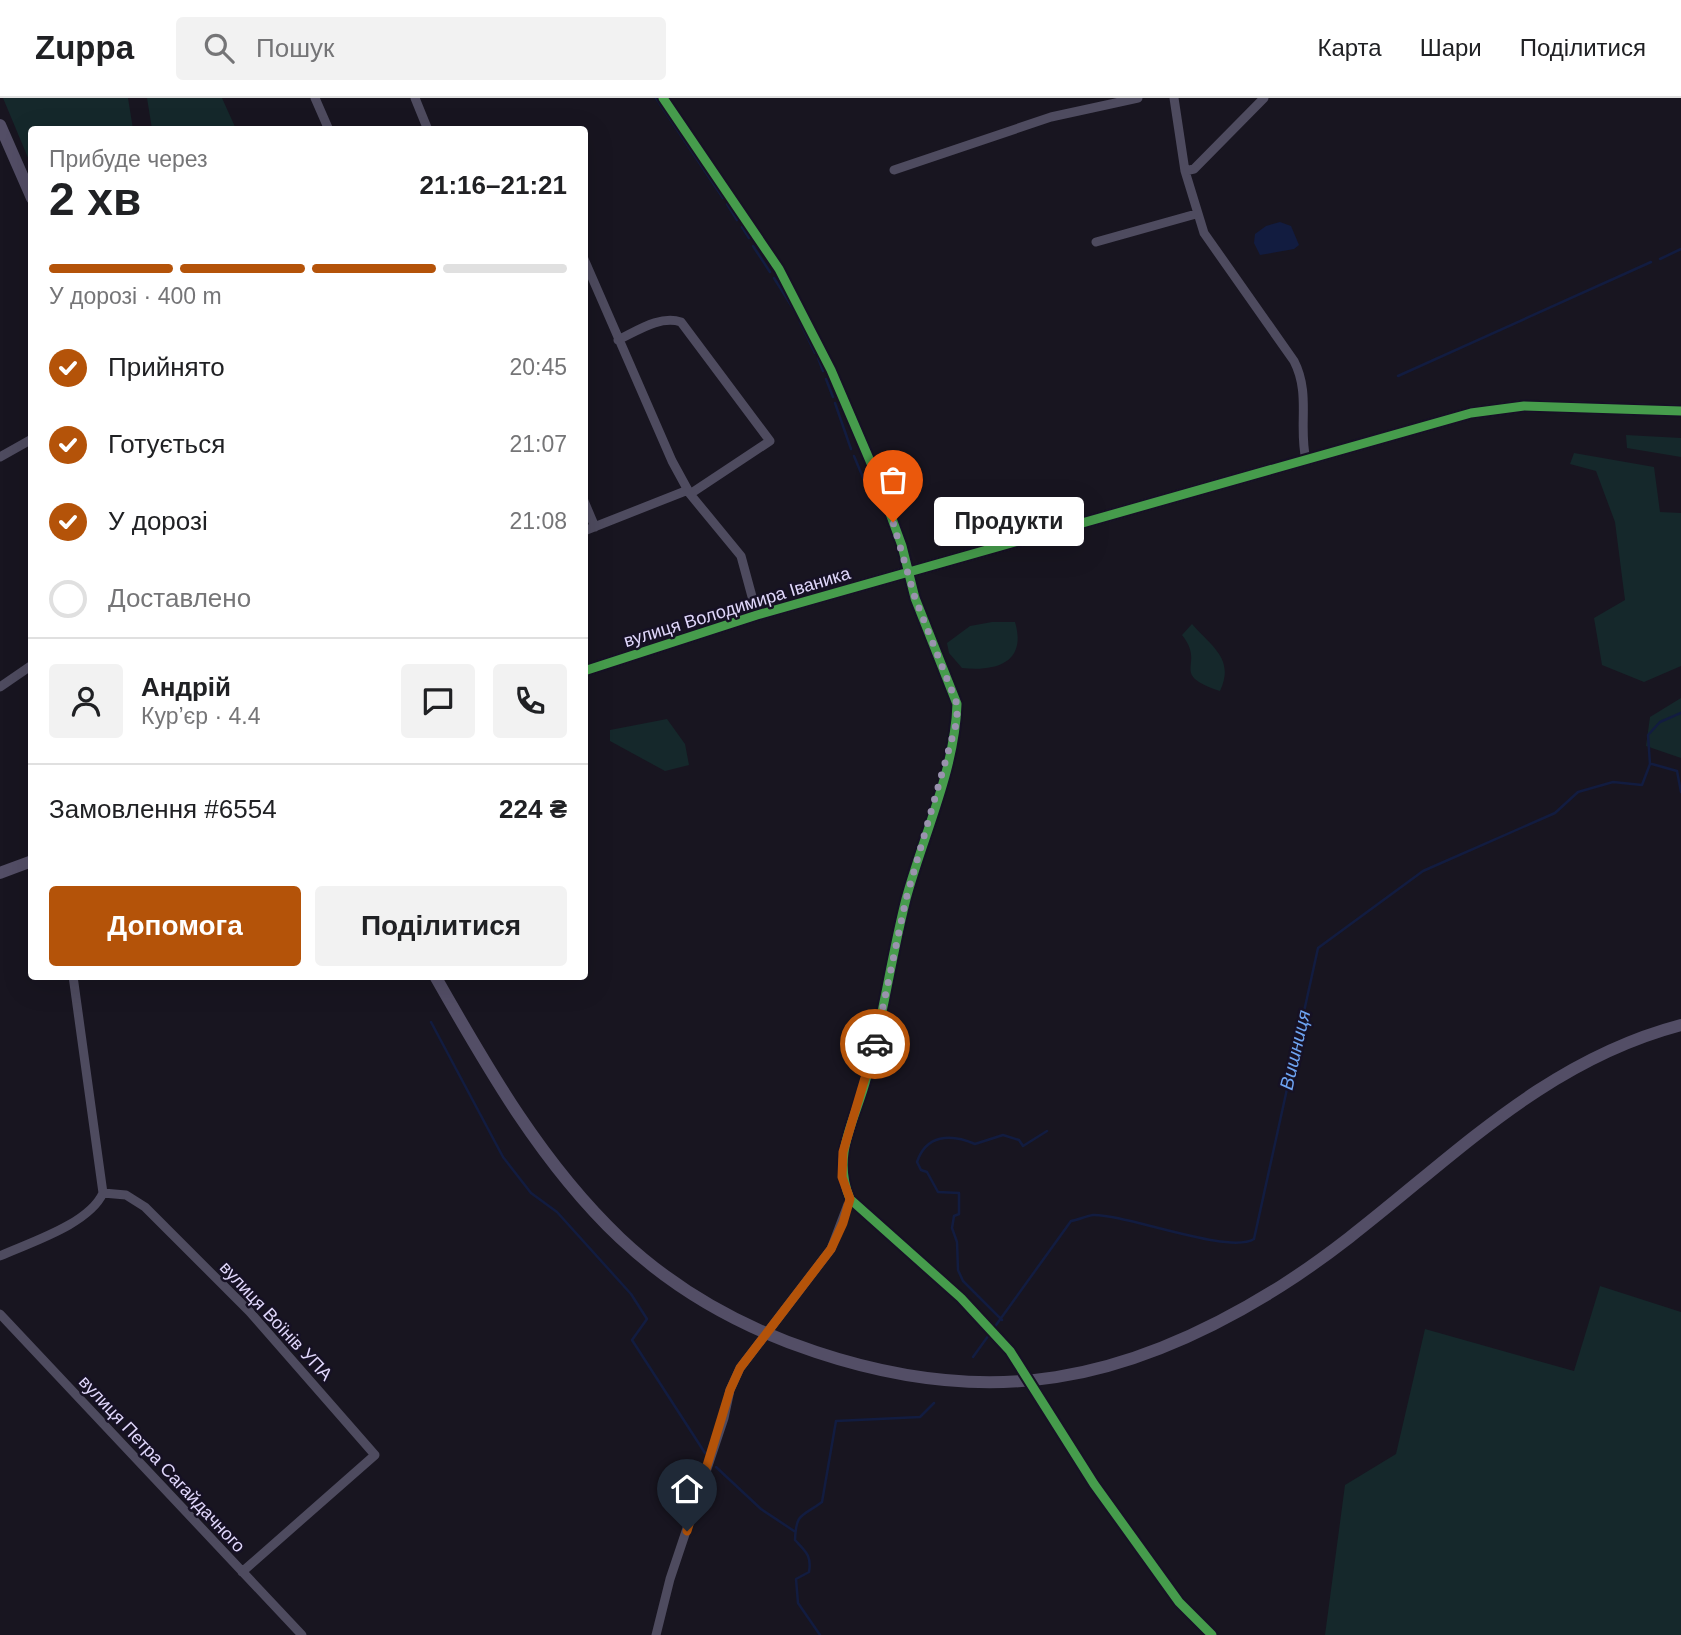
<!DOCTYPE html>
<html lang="uk">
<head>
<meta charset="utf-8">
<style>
  body { margin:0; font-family:Arial,sans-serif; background:#f2f2f2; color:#202124; height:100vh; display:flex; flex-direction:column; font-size:26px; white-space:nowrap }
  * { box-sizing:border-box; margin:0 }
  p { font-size:23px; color:#757577 }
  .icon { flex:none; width:38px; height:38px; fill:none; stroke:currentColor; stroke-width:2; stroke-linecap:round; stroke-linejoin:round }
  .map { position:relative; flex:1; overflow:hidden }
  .sheet { position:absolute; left:28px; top:28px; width:560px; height:854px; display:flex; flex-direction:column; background:#fff; border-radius:7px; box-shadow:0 7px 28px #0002 }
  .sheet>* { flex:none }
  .pin { position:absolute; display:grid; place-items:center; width:60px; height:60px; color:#fff; margin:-72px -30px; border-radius:50% 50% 50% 0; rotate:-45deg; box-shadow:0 0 7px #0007 }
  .pin .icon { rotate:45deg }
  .courier { position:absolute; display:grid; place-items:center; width:70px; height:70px; margin:-35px; border:5px solid #b45309; border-radius:50%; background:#fff; color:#222; box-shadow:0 2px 9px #0007 }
  .bubble { position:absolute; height:49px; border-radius:7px; background:#fff; box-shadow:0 7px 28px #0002; font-size:23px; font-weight:600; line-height:49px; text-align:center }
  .head em { font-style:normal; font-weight:600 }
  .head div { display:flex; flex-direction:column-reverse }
  .head { display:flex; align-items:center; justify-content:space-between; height:119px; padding:0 21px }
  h1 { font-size:46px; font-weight:600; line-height:52px }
  .bar { display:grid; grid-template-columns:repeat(4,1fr); gap:10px 7px; align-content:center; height:84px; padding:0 21px }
  .bar i { height:9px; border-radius:5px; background:#e0e0e0 }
  .bar .selected { background:#b45309 }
  .bar p { grid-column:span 4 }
  .line { display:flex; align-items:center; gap:18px; padding:0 21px; border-top:2px solid #e0e0e0 }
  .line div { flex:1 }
  .round { display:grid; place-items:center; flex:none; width:74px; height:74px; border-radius:7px; background:#f2f2f2 }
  ol { padding:0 21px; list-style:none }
  li { display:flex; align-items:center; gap:21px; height:77px }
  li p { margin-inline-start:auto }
  li .icon { padding:7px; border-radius:50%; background:#b45309; color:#fff; stroke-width:4 }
  li:last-child { color:#757577 }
  li i { width:38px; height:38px; border:4px solid #e0e0e0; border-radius:50% }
  .action { display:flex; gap:14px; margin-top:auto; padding:14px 21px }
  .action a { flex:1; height:80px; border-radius:7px; background:#b45309; color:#fff; font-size:28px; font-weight:600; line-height:80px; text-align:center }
  .action a+a { background:#f2f2f2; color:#202124 }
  header { display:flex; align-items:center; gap:42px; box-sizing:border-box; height:98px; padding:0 35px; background:#fff; border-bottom:2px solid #e0e0e0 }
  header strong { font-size:33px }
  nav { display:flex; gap:38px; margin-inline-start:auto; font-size:24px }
  .search { width:490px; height:63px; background:#f2f2f2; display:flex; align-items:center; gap:18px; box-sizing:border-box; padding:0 24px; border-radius:7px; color:#757577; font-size:26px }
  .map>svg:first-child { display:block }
</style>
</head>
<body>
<header>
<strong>Zuppa</strong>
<div class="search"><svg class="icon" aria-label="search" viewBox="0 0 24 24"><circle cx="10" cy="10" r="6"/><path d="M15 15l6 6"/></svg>Пошук</div>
<nav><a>Карта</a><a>Шари</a><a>Поділитися</a></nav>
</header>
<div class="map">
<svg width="1681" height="1537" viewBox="0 0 1681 1537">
  <rect width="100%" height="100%" fill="#181520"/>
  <path fill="#15282b" d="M3,0H128L133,31L32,32L31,67Z
    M147,0H222L236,31H152Z
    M1626,337L1681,340V359L1627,350Z
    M1574,355L1654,369L1660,414L1681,415V568L1644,584L1602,567L1594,520L1625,502L1615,424L1596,373L1570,366Z
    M992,524H1015C1027,564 997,574 962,570L949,555L947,545L970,528Z
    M1192,526C1212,549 1235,561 1220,593C1167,575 1207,568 1182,537Z
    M1681,600V660L1646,648L1650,619Z
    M667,621L685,646L689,667L665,673L610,643V632Z
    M1600,1188L1681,1214V1537H1325L1345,1387L1396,1356L1425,1231L1574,1273Z"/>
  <path fill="#121c40" d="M1280,124L1291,128L1299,147L1294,151L1260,157L1254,145L1255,136L1266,128Z"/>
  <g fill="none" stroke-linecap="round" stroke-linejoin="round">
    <path stroke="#121c40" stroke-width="2.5" d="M656,0L723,100
      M727,106L737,122
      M742,129L749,140
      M753,148L770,174
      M1660,161L1681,151
      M774,180L796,215
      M800,224L815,255
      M818,260L823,273
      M1398,278L1651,164
      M826,281L833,299
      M835,305L851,351
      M854,358L869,394
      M1652,666L1677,673L1681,694
      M431,924L503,1059L531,1095L557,1114L631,1196L647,1221L632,1242L705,1355
      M1002,1222L963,1183L958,1172L957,1144L952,1130L954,1118L959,1116V1095L938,1094L927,1074L921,1072L917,1064C926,1037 950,1035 975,1046L1003,1037L1019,1042L1023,1048L1047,1033
      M973,1259L1071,1123C1078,1122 1086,1118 1093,1117C1126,1116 1229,1157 1254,1141L1318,850L1423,773L1555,715L1578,694L1613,684L1642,687L1650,666L1648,637L1660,624L1681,615
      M716,1369L761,1411L794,1433
      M820,1537L798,1505L796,1481L809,1474C812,1457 805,1453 795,1442C796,1414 802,1419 822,1404L836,1323L920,1319L934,1305"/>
    <path stroke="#4e4b5f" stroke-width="9" d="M315,0L329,32
      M415,0L428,32
      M663,0L779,171L831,272L876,377L902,448L915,500L957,606C955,672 923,738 906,801C891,860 883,920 867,978C856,1022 831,1055 850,1101L961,1200L1010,1253L1094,1386L1179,1504L1212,1537
      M1174,0L1185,73L1204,135L1294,263C1311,296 1298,328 1306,362
      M894,72L1051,19L1138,0
      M1185,73L1194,71L1264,0
      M1096,144L1196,116
      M584,161L672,363L690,396L741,458L757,517
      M618,242C637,233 660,217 681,224L770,343L690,396
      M0,359L32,341
      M584,403L595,429
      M584,433L688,392
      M0,589L32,567
      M73,878L103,1095
      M0,1158C31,1144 89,1126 103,1095L126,1097L145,1109L249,1213L375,1357L242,1474
      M0,1216L302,1537
      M656,1537L670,1481L724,1320L730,1292L740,1270L831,1151L850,1101"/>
    <path stroke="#534e66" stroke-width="12" d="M0,27L32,100
      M584,573L757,517L1471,315L1524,308L1681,313
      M0,775L32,763
      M435,878C488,971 542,1066 620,1140C676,1193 743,1230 816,1254C990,1312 1127,1285 1281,1188C1418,1101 1517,970 1681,927"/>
    <g stroke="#161124" stroke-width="13">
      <path id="cycleway" d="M663,0L779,171L831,272L876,377L902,448L915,500L957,606C955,672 923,738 906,801C891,860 883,920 867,978C856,1022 831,1055 850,1101L961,1200L1010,1253L1094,1386L1179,1504L1212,1537
        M584,573L757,517L1471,315L1524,308L1681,313"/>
    </g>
    <use href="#cycleway" stroke="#469c4c" stroke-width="9"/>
  </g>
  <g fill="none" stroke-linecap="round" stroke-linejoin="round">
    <path stroke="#9a93ae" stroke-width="7" stroke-dasharray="0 12.6" d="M875,946L906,801L957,623V606L915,500L893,424"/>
    <path stroke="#b45309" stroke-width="9" d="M687,1433L730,1292L740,1270L831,1151L843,1125L850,1101L842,1079L843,1054L875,946"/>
  </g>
  <g text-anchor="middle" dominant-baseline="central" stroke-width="5" stroke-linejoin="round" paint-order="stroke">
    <g font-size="18" fill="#e0d7fb" stroke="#161124">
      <text transform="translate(737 509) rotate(-17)">вулиця Володимира Іваника</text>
      <text transform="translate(276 1223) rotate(47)">вулиця Воїнів УПА</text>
      <text transform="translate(162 1366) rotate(47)">вулиця Петра Сагайдачного</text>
    </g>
    <g font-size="19" font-style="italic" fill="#6ea4f2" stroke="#161124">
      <text transform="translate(1295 952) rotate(-77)">Вишниця</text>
    </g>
  </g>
</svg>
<div class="pin" style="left:893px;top:424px;background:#ea580c"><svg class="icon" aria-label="bag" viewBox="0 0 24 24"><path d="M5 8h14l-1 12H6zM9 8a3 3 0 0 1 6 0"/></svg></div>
<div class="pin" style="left:687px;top:1433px;background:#1f2937"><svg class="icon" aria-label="home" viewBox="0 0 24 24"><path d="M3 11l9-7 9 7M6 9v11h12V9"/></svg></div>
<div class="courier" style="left:875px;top:946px"><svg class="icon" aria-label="car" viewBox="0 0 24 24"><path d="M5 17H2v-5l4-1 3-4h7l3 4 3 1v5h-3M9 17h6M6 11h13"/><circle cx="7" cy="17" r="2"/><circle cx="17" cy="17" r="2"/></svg></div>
<div class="bubble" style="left:934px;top:399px;width:150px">Продукти</div>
<section class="sheet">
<div class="head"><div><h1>2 хв</h1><p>Прибуде через</p></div><em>21:16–21:21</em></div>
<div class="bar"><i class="selected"></i><i class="selected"></i><i class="selected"></i><i></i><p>У дорозі · 400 m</p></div>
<ol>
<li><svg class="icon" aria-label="check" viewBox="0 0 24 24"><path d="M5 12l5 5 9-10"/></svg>Прийнято<p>20:45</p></li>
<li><svg class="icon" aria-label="check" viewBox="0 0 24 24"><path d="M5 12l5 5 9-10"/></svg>Готується<p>21:07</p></li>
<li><svg class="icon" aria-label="check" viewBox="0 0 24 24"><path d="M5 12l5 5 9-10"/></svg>У дорозі<p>21:08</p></li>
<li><i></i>Доставлено</li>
</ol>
<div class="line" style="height:126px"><a class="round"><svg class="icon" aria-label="person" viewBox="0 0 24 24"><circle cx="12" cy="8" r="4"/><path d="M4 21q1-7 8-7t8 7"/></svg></a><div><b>Андрій</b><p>Кур’єр · 4.4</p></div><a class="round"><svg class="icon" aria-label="chat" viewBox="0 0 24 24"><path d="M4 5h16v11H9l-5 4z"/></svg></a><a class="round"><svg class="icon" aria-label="phone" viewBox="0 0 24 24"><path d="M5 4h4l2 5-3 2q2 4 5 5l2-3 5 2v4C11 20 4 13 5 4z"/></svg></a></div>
<div class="line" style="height:91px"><div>Замовлення #6554</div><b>224 ₴</b></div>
<div class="action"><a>Допомога</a><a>Поділитися</a></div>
</section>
</div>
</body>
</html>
